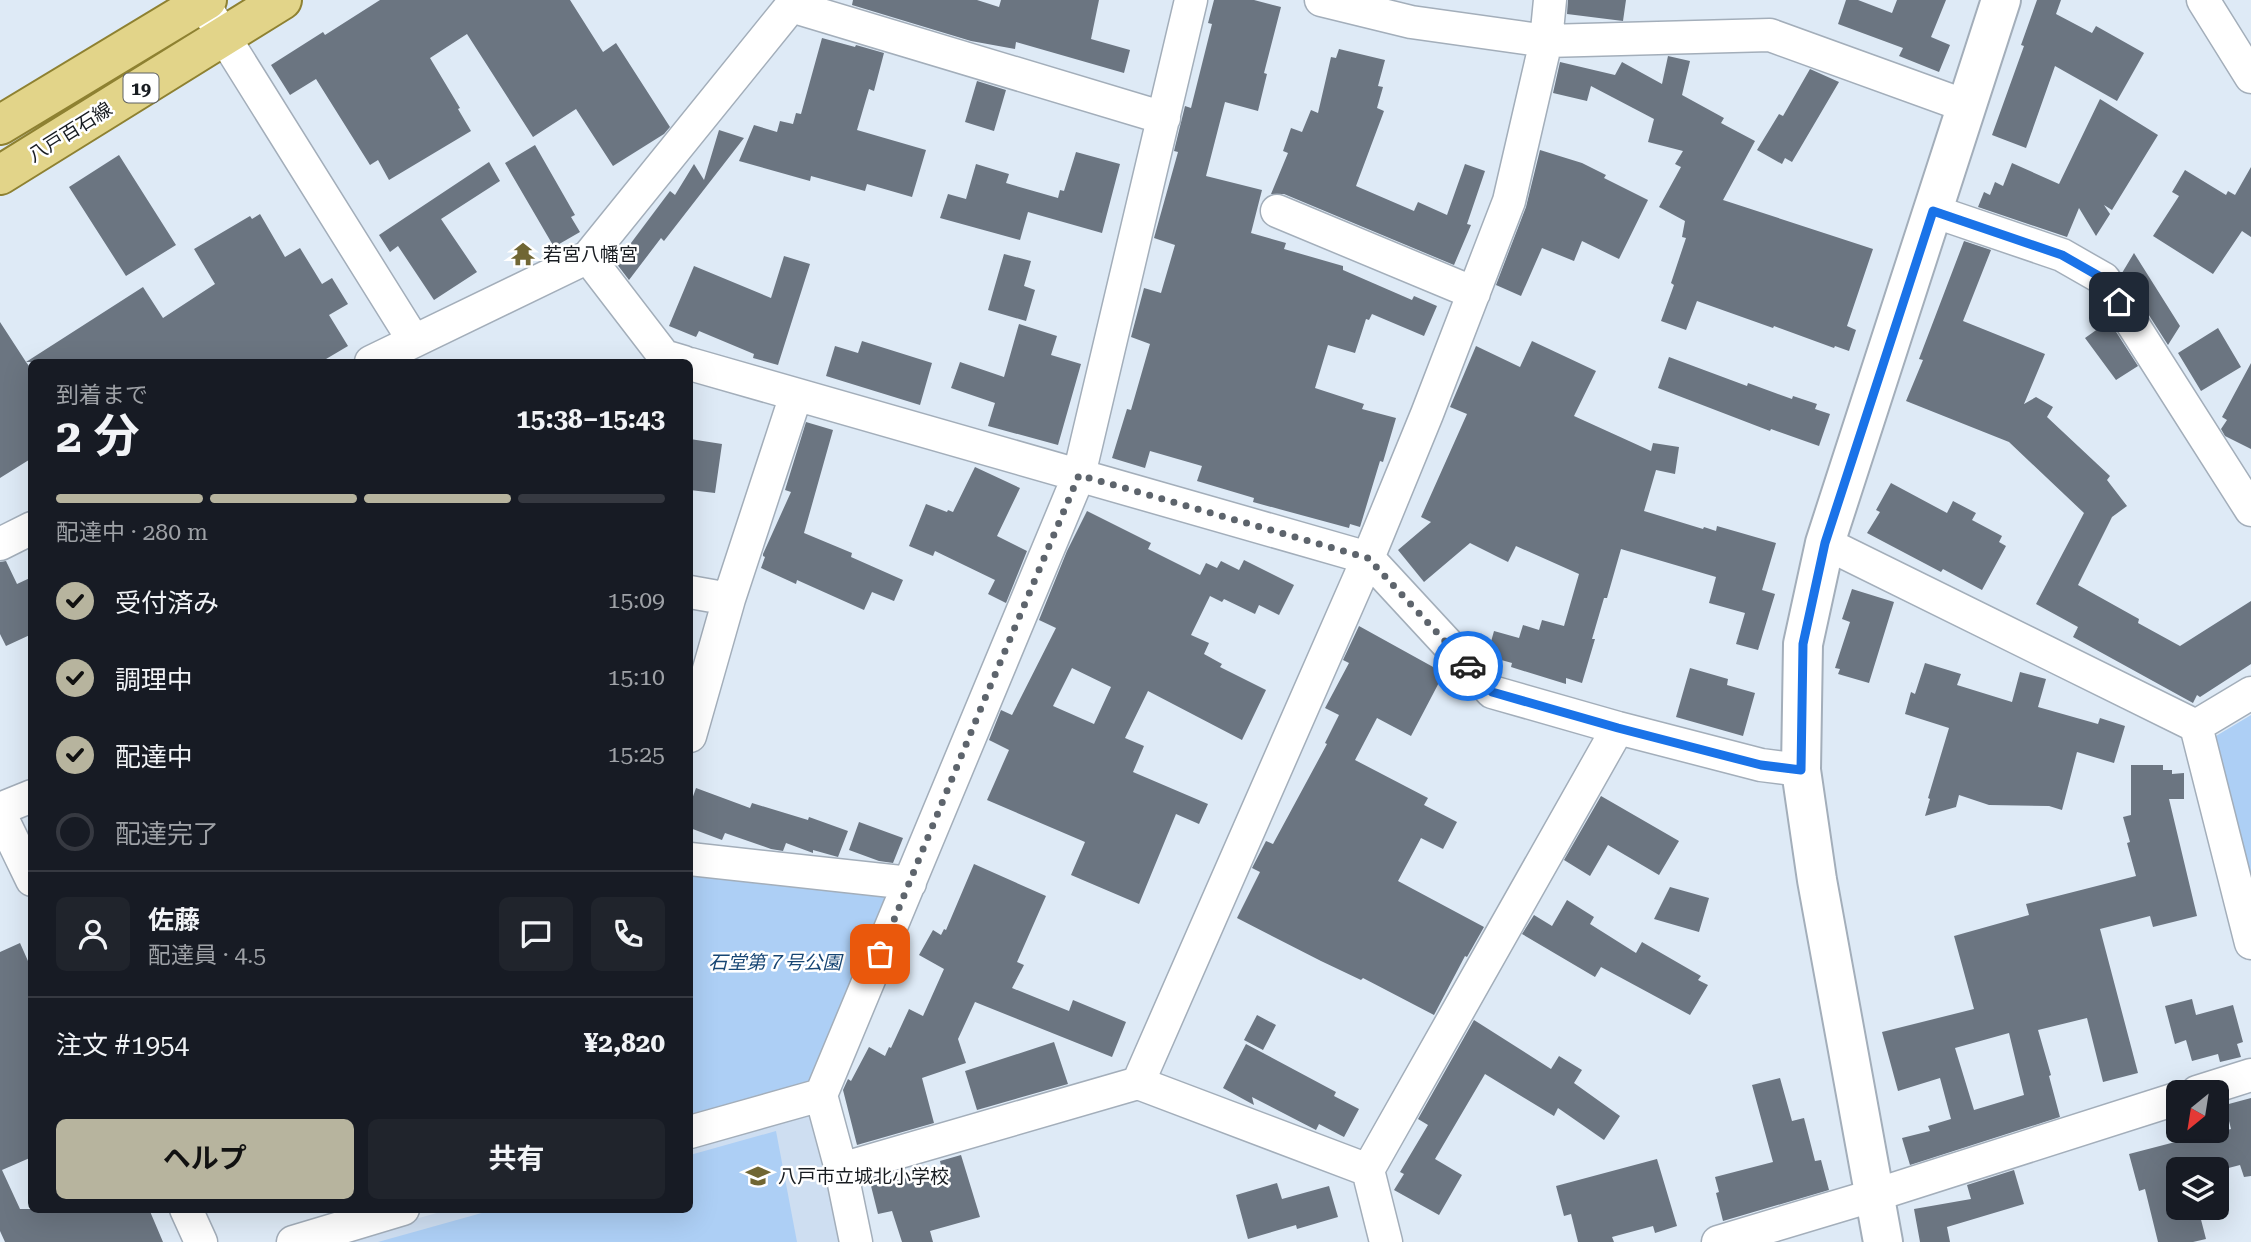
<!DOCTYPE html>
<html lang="ja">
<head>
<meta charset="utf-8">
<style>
  body { margin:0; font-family:"Roboto Serif","Noto Sans JP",serif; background:#20242c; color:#f1f3f6; height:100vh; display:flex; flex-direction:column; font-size:26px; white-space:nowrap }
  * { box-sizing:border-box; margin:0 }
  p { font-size:23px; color:#9ea1a6 }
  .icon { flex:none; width:38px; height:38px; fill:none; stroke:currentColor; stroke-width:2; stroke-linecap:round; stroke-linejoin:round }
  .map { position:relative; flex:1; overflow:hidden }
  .side { position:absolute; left:28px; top:359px; width:665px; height:854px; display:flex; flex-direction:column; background:#171b24; border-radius:10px; box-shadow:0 7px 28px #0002 }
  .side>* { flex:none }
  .needle { width:46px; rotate:210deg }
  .controls { position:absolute; left:2166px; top:1080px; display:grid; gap:14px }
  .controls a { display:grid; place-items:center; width:63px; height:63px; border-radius:10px; background:#171b24; box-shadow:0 7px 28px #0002; font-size:35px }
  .pin { position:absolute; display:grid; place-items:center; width:60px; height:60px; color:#fff; margin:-30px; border-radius:14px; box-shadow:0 4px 10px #0006 }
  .courier { position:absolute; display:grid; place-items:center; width:70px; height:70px; margin:-35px; border:5px solid #1a73e8; border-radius:50%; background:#fff; color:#222; box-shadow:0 2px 9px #0007 }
  .overview em { font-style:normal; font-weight:700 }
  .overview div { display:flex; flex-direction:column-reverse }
  .overview { display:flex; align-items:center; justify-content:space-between; height:119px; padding:0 28px }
  h1 { font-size:46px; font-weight:700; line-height:52px }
  .bar { display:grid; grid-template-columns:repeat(4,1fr); gap:10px 7px; align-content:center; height:84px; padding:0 28px }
  .bar i { height:9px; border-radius:5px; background:#363941 }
  .bar .on { background:#b7b49e }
  .bar p { grid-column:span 4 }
  .line { display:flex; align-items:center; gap:18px; padding:0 28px; border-top:2px solid #363941 }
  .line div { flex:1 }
  .round { display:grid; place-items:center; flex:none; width:74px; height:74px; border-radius:10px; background:#20242c }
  ol { padding:0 28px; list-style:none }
  li { display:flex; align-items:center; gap:21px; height:77px }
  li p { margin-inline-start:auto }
  li .icon { padding:7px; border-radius:50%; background:#b7b49e; color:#111; stroke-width:4 }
  li:last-child { color:#9ea1a6 }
  li i { width:38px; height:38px; border:4px solid #363941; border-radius:50% }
  .cta { display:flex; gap:14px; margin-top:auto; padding:14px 28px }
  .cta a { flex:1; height:80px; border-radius:10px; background:#b7b49e; color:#111; font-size:28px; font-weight:700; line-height:80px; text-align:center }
  .cta a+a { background:#20242c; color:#f1f3f6 }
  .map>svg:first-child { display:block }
</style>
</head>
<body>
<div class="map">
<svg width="2251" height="1242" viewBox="0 0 2251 1242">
  <rect width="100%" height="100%" fill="#deeaf6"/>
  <path fill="#cedef1" d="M812,1109L841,1242H333L451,1209H690V1143Z"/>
  <path fill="#adcff5" d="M2251,715V903L2211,739Z
    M690,869L897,891L812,1084L690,1120Z
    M776,1131L797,1242H378L496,1209H690V1155Z"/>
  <path fill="#6b7581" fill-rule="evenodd" d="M380,0H570L603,52L616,43L670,127L664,134L613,166L576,109L533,137L467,34L430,58L460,108L458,109L471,131L389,180L378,160L370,165L316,79L290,95L271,65L323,32L325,35Z
    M853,0H977L999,7L1001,0H1099L1091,39L1130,50L1124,73L1016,42L1015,49L971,41L852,5Z
    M1214,0H1254L1281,7L1264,73L1267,74L1258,111L1225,102L1206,176L1262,190L1251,233L1286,243L1284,249L1343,266V270L1412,300L1414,296L1437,306L1424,336L1372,314L1369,320L1366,319L1355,353L1328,345L1315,388L1364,404L1362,409L1396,418L1383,462L1380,461L1360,527L1350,524L1349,528L1253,502L1254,498L1197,481L1202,466L1150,451L1145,468L1112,458L1127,409L1131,410L1150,344L1131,337L1144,288L1161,293L1175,245L1154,238L1178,152L1174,151L1185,106L1191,108L1212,24L1208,23Z
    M1568,0H1626L1623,21L1567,14Z
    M1846,0H1858L1892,13L1897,0H1946L1931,37L1950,45L1939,72L1899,56L1903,48L1838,24Z
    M2037,0H2061L2056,14L2092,33L2096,26L2144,53L2117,101L2055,66L2026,148L1992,135L2024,46L2021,45Z
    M822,38L855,47L856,45L884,53L874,91L869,89L857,130L926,150L912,197L867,184L865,191L811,176L810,181L739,161L754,125L777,132L780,121L793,124L796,113L801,114Z
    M1339,49L1385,60L1378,86L1383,87L1377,108L1384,111L1356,186L1414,211L1418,202L1447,215L1465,164L1485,171L1467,224L1471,225L1454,265L1284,194H1271L1288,153L1283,151L1291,128L1302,132L1311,110L1318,113L1331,57L1336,58Z
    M1668,56L1690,61L1682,95L1724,118L1721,123L1755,141L1723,200L1873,249L1847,326L1856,330L1849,351L1835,346L1834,348L1774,326L1773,328L1697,301L1686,330L1661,321L1674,285L1671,283L1686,238L1682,237L1685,221L1659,207L1681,167L1675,164L1683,151L1648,142L1654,119L1591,86L1587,101L1553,93L1560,62L1615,75L1622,62L1662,84Z
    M1810,69L1839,82L1792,162L1785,158L1782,164L1757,150L1779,114L1783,116Z
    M977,81L1006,90L994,131L965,122Z
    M2100,99L2158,135L2112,210L2104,205L2110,214L2096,236L2079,208L2067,237L1978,207L1984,192L1990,195L1995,182L2003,186L2012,163L2059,184Z
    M719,130L744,138L664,241L661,238L629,280L616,263L670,191L675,195L694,164L704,180Z
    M535,145L575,215L571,217L580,232L554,247L505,163Z
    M1540,150L1582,163L1606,175L1604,178L1648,200L1619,259L1582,241L1574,261L1542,248L1521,296L1496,285L1526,207Z
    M1076,152L1120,164L1102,233L1028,212L1020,240L940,218L948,194L966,199L976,164L1009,174L1006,183L1058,198L1060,190L1064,191Z
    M119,155L176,245L126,276L69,187Z
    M489,162L500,181L441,219L477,272L434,300L398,246L390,252L379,235Z
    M2251,167V237L2242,231L2213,274L2153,236L2179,196L2172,192L2185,170L2226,195L2228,191L2235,195Z
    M260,214L285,257L300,248L322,284L332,278L348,304L329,315L348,346L321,362H26L32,370V458L0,478V322L26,362L143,287L163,318L215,284L194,249L250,216L252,219Z
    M1964,241L1991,250L1963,321L2045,354L2024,404L2036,397L2053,407L2047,417L2110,476L2107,480L2127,506L2112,517L2078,585L2139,619L2138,623L2180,646L2251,601V664L2200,697L2197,695L2193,703L2073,637L2078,627L2036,604L2084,513L2009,442L1906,401L1923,360L1919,359Z
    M2134,253L2180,326L2168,345L2122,273Z
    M1004,254L1031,261L1024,286L1035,290L1026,321L988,310Z
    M784,256L810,264L778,365L753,358L754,354L699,331L696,337L669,326L694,266L771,298Z
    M2109,321L2138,366L2116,380L2085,338Z
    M1019,324L1057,336L1051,355L1081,364L1058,445L988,426L995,403L951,388L960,362L1004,377Z
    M2218,328L2241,367L2201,391L2178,353Z
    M862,341L932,363L920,405L826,376L835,346L858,353Z
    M1532,341L1596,371L1574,416L1651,451L1653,443L1679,447L1675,474L1656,470L1644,511L1703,529L1704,527L1716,531L1717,526L1776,543L1762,590L1775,594L1758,650L1736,644L1745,613L1709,603L1716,577L1621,549L1607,598H1604L1592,639H1595L1582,683L1566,678V684L1511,667L1512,663L1487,656L1494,631L1519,638L1523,625L1539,630L1542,620L1564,626L1579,574L1516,546L1508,562L1470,543L1424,582L1398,550L1431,522L1421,517L1467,414L1450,407L1476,346L1520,367Z
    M1669,357L1747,386L1748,383L1792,399L1793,396L1817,404L1815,409L1830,414L1819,446L1771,429L1770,431L1658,388Z
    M2251,363V449L2225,436L2221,429L2227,420L2222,417Z
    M806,422L833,430L804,533L852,553L851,557L903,580L894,601L872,592L864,610L797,580L796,584L761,568L765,557L763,556V554L791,492L785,490Z
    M690,439L722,444L715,493L690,490Z
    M975,467L1020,488L997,536L1027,551L1006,603L988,594L995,580L935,551L933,556L909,546L926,504L947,512L948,510L953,512Z
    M1891,483L1947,513L1953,501L1976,513L1972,520L2002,536L1999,542L2006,546L1982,590L1943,569L1941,572L1867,533L1880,512L1876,510Z
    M1087,511L1151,543L1148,549L1200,575L1206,563L1217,568L1221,561L1239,570L1244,560L1294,585L1279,615L1259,605L1255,614L1224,599L1222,602L1210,596L1191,635L1209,643L1204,654L1222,664L1220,667L1266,690L1242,740L1148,691L1125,738L1144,746L1133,772L1208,804L1199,824L1176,814L1139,904L1071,875L1085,842L987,800L1009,750L989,740L1001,710L1012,715L1056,628L1039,620L1067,551ZM1072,668L1111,687L1094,724L1053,706Z
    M6,561L17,584L32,577V634L6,646L0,634V562Z
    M1852,589L1894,602L1869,683L1838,674L1840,669L1835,668L1850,622L1842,619Z
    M1359,626L1444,673L1411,736L1377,718L1355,760L1428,798L1424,805L1457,822L1443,849L1421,838L1398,881L1484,927L1467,957L1465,956L1434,1015L1363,978L1361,980L1321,961L1237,918L1260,872L1252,868L1266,841L1273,844L1327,744L1325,743L1339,715L1325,708L1349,663L1343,660Z
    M1925,663L1961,674L1957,685L2012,702L2020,672L2046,679L2038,707L2098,724L2100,718L2125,726L2114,763L2077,752L2062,810L2049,806L1989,805L1959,795L1956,807L1925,816L1930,799L1928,798L1949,728L1905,714L1911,692L1915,694Z
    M1690,668L1728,679L1727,685L1755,693L1743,736L1676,717Z
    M2131,765H2163V770H2172V774L2184,773V799H2169L2197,916L2153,927L2150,916L2100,929L2138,1073L2103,1082L2087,1018L2038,1030L2051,1075L2049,1076L2060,1117L1910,1165L1902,1138L1930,1131L1928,1126L1951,1119L1940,1078L1898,1091L1882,1032L1974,1009L1954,936L2029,915L2026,904L2136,876L2127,843L2130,842L2123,817L2131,815ZM2009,1033L2024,1095L1974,1110L1955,1048Z
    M696,788L750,808L752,803L808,820L809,817L848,831L838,857L813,850V853L786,843L783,851L771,849L725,833L722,840L690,828V805Z
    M1601,796L1679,841L1659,875L1608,845L1590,876L1564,860Z
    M859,822L903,838L893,863L879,861L849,850Z
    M974,864L1046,896L1017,962L1024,965L1012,988L1069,1011L1073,1000L1126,1022L1112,1057L975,1002L958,1039L966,1063L922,1078L934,1123L857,1145L843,1090L848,1079L851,1081L869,1047L885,1056L889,1047L891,1048L909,1009L923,1016L944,969L919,955L933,930L941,935L944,929L946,930Z
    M1670,887L1709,898L1699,932L1654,919Z
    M1567,900L1594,917L1590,924L1636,953L1642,942L1701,976L1698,980L1708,985L1690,1015L1601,967L1595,977L1522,934L1534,915L1552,926Z
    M20,943L32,970V1157L2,1170L20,1209H149L163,1242H5L0,1231V952Z
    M2192,999L2196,1015L2233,1005L2243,1042L2237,1044L2241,1057L2220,1062L2218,1054L2192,1061L2186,1040L2175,1044L2165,1006Z
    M1257,1015L1276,1025L1263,1050L1244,1040Z
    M1474,1020L1551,1069L1559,1056L1582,1070L1574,1083L1620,1116L1604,1140L1558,1108L1554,1116L1485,1074L1435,1159L1462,1175L1439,1215L1394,1190L1404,1174L1400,1172L1428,1125L1418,1119Z
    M1054,1042L1068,1084L977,1110L965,1071Z
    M1246,1044L1336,1092L1334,1096L1359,1109L1344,1137L1319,1124L1316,1130L1252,1097L1254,1105L1223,1088Z
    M1780,1078L1792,1121L1804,1118L1815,1161L1821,1160L1829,1190L1723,1221L1716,1193L1719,1192L1715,1177L1773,1162L1752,1085Z
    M2251,1098V1176L2244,1177L2240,1165L2217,1171V1169H2179V1208H2198L2206,1239L2193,1242H2158L2145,1189L2139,1191L2129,1154L2179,1141V1143L2231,1129L2225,1105Z
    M961,1155L980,1217L930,1231L933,1242H902L892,1211L878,1214L871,1186L942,1169L940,1161Z
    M1657,1159L1677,1226L1655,1233L1653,1226L1612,1237L1614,1242H1578L1571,1214L1564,1216L1556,1186Z
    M2014,1170L2024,1204L1947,1227L1950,1242H1920L1914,1209L1971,1199L1967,1185Z
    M1277,1183L1282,1199L1329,1186L1338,1217L1297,1229L1296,1225L1248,1239L1236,1195Z"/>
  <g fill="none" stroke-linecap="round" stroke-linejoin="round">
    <g stroke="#a3aeba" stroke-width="35">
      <path id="minor" d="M1321,0L1411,22L1546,41L1770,35L1966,106
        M2203,0L2251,77
        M791,6L1164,118
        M211,16L414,341
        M1277,211L1474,293
        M1933,211L2062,255L2104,279L2251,510
        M588,257L664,356L684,362
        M371,362L588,257L796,0
        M690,364L1368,558L1492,692L1618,728L1761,765L1801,770
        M1825,543L2196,726
        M0,544L32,528
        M690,592L729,599
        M2251,693L2196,726L2251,943
        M690,736L729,599L796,395
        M0,809L32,796
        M0,814L32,880
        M690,859L910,883
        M1138,1083L1368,558L1427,414L1509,201L1546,41L1550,0
        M2197,1092L2251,1075
        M690,1132L821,1095
        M841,1169L1138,1083L1368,1170
        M186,1209L201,1242
        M293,1242L403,1209
        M856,1242L841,1169L821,1095L1079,475L1191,0
        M1386,1242L1368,1170L1618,728
        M1718,1242L1875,1195L2179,1098"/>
    </g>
    <g stroke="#a3aeba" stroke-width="42">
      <path id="tertiary" d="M1883,1242L1817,880L1801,770L1803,644L1825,543L2001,0"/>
    </g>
    <g stroke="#8e8131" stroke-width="42">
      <path id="primary" d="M0,125L207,0
        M0,175L282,0"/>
    </g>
    <use href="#minor" stroke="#fff" stroke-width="32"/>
    <use href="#tertiary" stroke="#fff" stroke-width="38"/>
    <use href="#primary" stroke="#e2d489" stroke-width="38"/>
  </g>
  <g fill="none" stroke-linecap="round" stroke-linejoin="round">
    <path stroke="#5d646c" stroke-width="7" stroke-dasharray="0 12.6" d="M880,954L981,708L1079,475L1368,558L1468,666"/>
    <path stroke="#1a73e8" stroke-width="9" d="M1468,666L1492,692L1618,728L1761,765L1801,770L1803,644L1825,543L1933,211L2062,255L2104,279L2119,302"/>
  </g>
  <defs>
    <g id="temple-bare" transform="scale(1.89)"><path d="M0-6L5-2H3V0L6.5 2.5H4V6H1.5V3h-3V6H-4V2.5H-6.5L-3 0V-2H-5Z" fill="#706633" stroke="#fff" stroke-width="2.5" paint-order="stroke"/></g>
    <g id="school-bare" transform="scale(1.89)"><path d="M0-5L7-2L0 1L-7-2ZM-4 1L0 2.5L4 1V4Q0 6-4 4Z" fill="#706633" stroke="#fff" stroke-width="2.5" paint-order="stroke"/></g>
  </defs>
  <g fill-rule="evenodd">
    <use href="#temple-bare" x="523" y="254"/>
    <use href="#school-bare" x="758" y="1176"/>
  </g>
  <g text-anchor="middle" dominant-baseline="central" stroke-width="5" stroke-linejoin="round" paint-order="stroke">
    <rect fill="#fff" stroke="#5d6064" stroke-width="2" x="123.5" y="73.5" width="35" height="29" rx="5"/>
    <g font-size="18" font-weight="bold" fill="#181c21">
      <text x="141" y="88">19</text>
    </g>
    <g font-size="19" fill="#181c21" stroke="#fff">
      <text transform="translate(70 132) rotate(-32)">八戸百石線</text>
    </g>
    <g font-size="19" fill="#181c21" stroke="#fff" text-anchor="start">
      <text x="543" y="254">若宮八幡宮</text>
      <text x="778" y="1176">八戸市立城北小学校</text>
    </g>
    <g font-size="19" font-style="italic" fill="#174674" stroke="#fff">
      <text x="775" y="962">石堂第７号公園</text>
    </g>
  </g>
</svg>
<div class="controls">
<a><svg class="needle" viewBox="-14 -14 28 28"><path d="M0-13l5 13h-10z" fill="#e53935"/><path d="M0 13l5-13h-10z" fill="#9ea1a6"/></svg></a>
<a><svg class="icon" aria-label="layers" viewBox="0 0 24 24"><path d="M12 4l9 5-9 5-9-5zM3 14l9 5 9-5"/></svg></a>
</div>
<div class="pin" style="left:880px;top:954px;background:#ea580c"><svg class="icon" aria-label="bag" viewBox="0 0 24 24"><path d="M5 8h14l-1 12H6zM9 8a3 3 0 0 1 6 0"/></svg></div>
<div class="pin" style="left:2119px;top:302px;background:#1f2937"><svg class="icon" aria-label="home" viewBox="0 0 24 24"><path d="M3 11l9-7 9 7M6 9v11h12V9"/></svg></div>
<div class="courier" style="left:1468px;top:666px"><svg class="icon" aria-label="car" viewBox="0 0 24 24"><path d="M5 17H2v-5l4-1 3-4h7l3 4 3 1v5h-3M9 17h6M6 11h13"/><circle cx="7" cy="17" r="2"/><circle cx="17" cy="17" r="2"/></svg></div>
<section class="side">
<div class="overview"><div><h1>2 分</h1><p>到着まで</p></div><em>15:38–15:43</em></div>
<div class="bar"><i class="on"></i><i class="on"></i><i class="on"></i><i></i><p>配達中 · 280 m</p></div>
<ol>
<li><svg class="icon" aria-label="check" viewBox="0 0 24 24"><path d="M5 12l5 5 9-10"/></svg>受付済み<p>15:09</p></li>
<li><svg class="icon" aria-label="check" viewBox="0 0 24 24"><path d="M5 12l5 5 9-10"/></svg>調理中<p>15:10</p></li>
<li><svg class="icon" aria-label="check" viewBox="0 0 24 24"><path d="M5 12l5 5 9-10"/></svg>配達中<p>15:25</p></li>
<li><i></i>配達完了</li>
</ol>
<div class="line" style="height:126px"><a class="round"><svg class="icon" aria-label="person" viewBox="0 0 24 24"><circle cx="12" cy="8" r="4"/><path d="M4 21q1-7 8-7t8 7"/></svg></a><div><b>佐藤</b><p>配達員 · 4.5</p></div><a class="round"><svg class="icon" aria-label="chat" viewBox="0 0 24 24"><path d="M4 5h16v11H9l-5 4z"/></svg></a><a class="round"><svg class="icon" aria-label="phone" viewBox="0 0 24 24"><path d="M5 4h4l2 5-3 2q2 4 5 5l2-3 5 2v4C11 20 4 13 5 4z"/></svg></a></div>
<div class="line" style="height:91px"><div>注文 #1954</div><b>¥2,820</b></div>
<div class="cta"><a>ヘルプ</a><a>共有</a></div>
</section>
</div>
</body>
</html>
